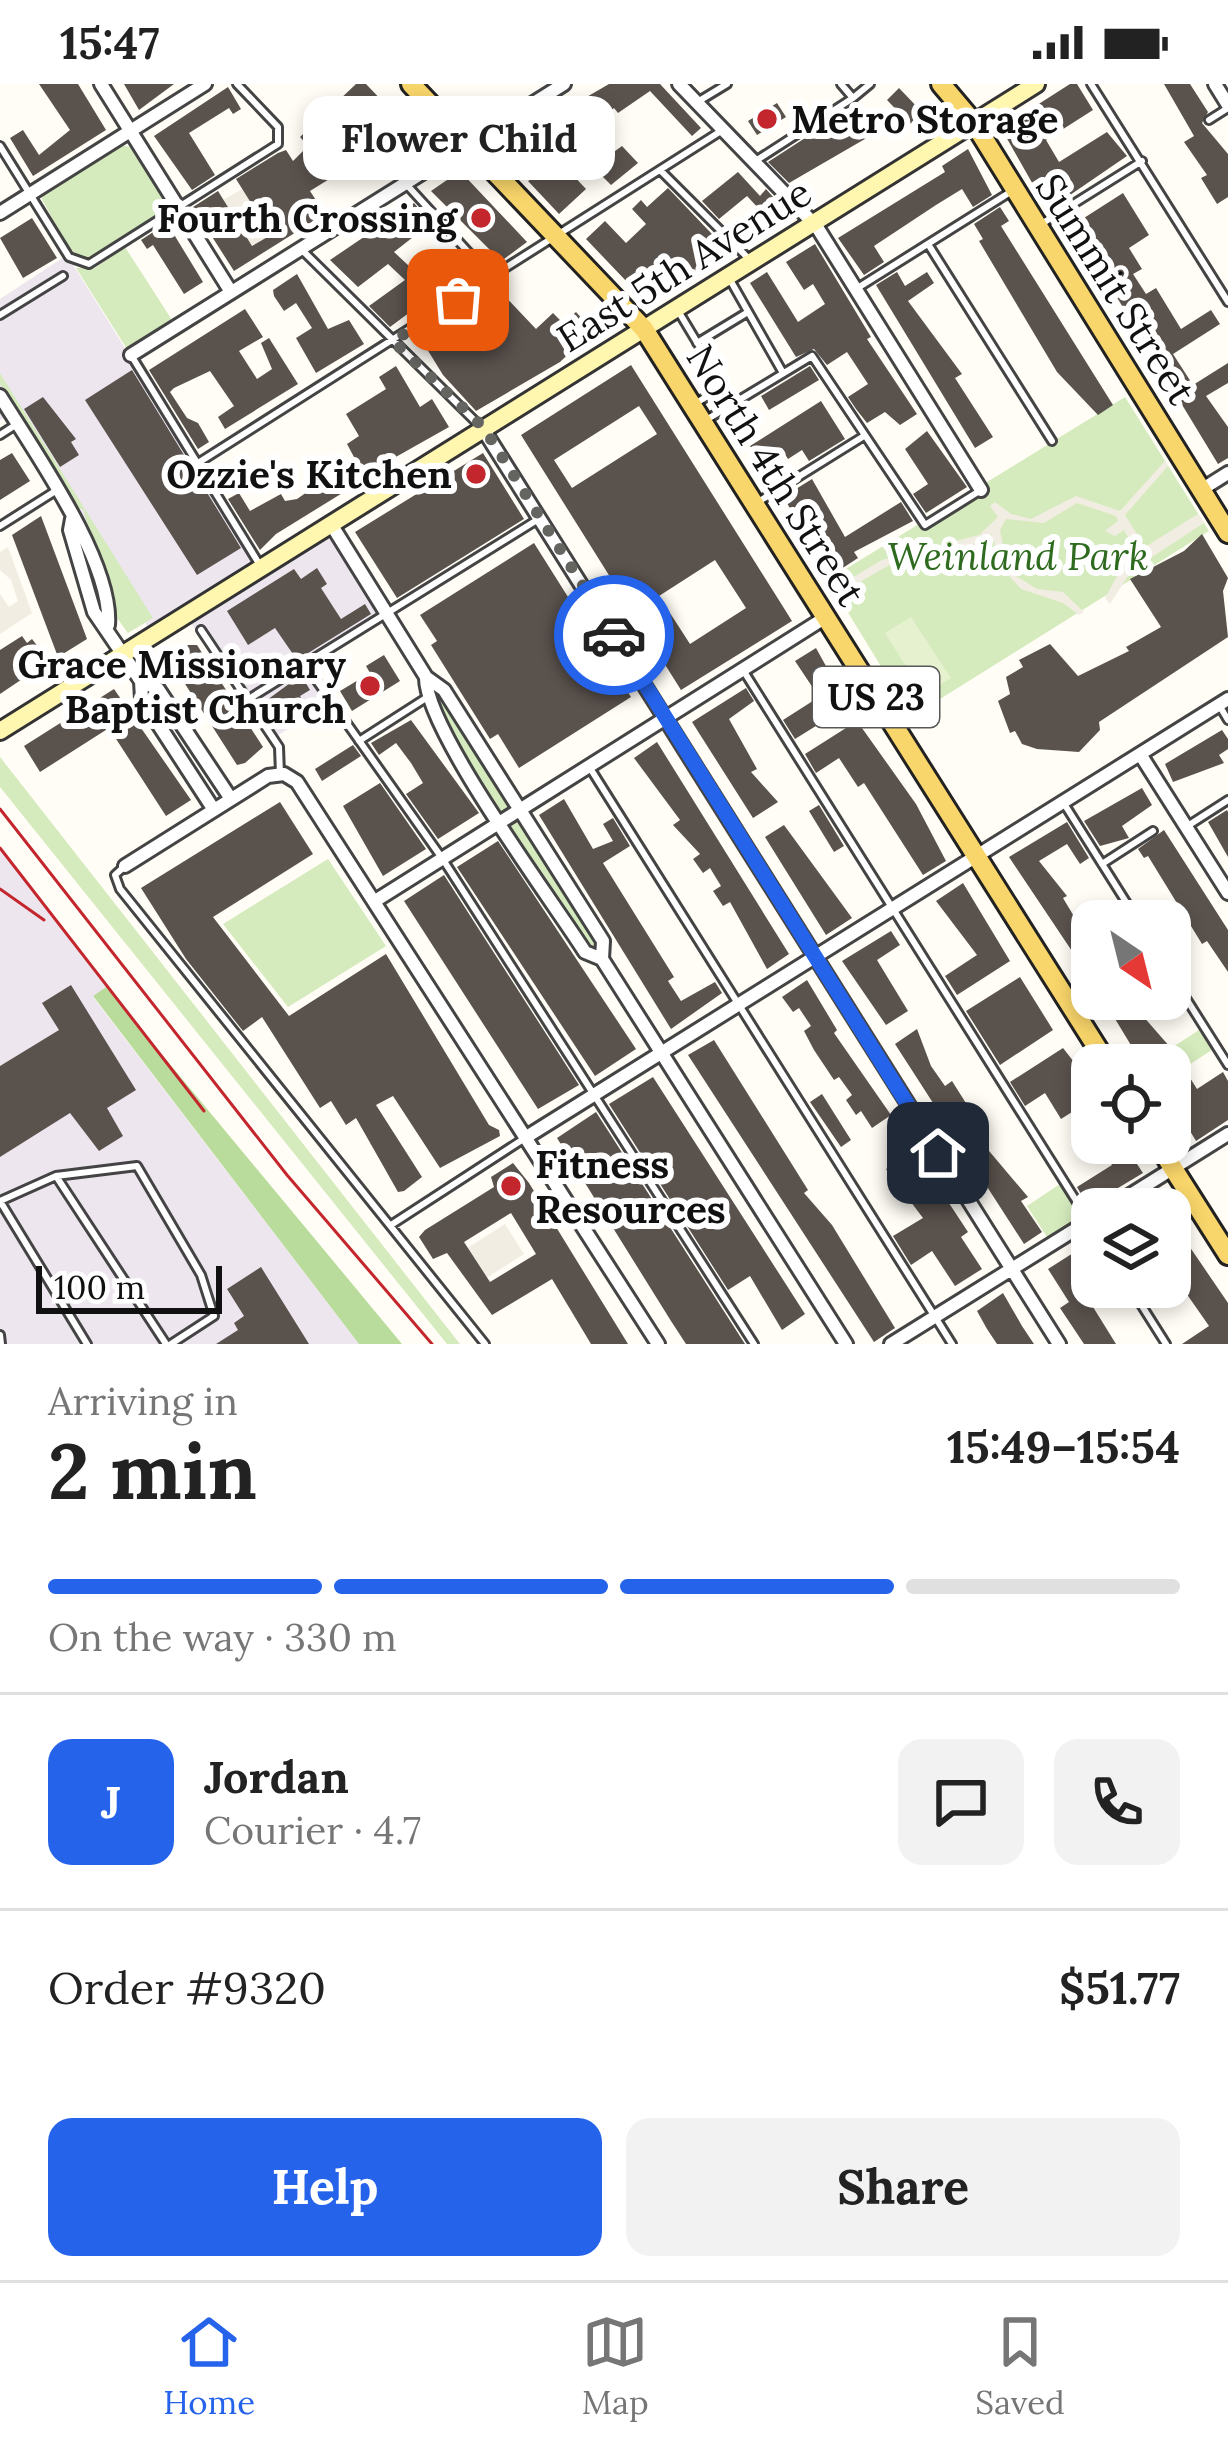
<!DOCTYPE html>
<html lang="en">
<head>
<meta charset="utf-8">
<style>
  body { margin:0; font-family:Lora,serif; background:#f2f2f2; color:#222; height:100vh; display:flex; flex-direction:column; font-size:45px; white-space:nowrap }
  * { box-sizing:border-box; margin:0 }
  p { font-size:39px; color:#767676 }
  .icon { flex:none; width:66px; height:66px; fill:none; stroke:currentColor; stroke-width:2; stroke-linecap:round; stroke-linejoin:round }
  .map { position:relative; height:1260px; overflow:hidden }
  .panel { display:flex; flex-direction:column; background:#fff; flex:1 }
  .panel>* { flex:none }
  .needle { width:78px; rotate:145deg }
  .controls { position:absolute; left:1071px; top:816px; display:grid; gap:24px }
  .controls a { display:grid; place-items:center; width:120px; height:120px; border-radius:24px; background:#fff; box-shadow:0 6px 18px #0003; font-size:60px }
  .scale { position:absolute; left:36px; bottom:30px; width:186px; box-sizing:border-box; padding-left:12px; border:6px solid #111; border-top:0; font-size:33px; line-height:42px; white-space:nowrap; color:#111; -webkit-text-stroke:9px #fff; paint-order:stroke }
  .pin { position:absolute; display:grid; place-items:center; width:102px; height:102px; color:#fff; margin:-51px; border-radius:24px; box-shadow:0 6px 18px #0006 }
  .courier { position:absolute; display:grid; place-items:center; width:120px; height:120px; margin:-60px; border:9px solid #2563eb; border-radius:50%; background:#fff; color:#222; box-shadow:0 3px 15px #0007 }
  .bubble { position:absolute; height:84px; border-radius:24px; background:#fff; box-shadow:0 6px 18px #0003; font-size:39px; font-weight:700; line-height:84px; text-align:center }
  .overview em { font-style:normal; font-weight:700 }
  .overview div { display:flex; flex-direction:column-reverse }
  .overview { display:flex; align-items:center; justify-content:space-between; height:204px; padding:0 48px }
  h1 { font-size:78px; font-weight:700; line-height:90px }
  .bar { display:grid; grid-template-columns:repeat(4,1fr); gap:18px 12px; align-content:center; height:144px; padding:0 48px }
  .bar i { height:15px; border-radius:9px; background:#e0e0e0 }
  .bar .active { background:#2563eb }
  .bar p { grid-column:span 4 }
  .line { display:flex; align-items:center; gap:30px; padding:0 48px; border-top:3px solid #e0e0e0 }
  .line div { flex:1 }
  .round { display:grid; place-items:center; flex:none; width:126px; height:126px; border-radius:24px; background:#f2f2f2 }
  .button { display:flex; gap:24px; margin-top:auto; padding:24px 48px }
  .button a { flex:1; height:138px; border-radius:24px; background:#2563eb; color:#fff; font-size:48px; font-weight:700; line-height:138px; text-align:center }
  .button a+a { background:#f2f2f2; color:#222 }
  .status { display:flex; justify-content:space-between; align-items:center; height:84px; padding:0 60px; background:#fff; direction:ltr }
  .status svg { height:33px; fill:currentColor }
  .menu { display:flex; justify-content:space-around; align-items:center; height:168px; border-top:3px solid #e0e0e0; background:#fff; font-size:33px; color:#767676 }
  .menu a { display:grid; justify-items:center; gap:6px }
  .menu .active { color:#2563eb }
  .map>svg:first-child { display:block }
</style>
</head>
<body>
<div class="status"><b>15:47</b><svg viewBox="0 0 49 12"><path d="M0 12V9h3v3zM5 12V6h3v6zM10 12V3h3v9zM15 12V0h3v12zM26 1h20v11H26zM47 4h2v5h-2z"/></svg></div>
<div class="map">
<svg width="1228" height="1260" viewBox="0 0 1228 1260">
  <rect width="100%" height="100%" fill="#fffdf5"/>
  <path fill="#eee6ef" d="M67,171L262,484L333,440L385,528L303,580L329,619L269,657L186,532L153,552L19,325L0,336V215Z
    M0,765L106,903L93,913L359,1260H0Z"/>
  <path fill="#d5ebbd" d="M119,61L131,63L169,124L84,177L66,161L40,111Z
    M125,163L172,236L127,265L76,184H95Z
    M0,289L153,534L128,549L112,527L83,425H77L0,300Z
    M1125,313L1209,447L924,625L928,637L917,641L828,496Z
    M436,599L604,866L585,868L429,621Z
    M0,673L460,1260H447L0,703Z
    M328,775L386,862L288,923L223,840Z
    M1199,946L1212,966L1170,993V981H1145Z
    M1060,1100L1081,1132L1047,1153L1027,1122Z"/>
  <path fill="#b9dc9c" d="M106,903L402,1260H359L93,912Z"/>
  <path fill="#e6f2cf" d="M911,533L951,594L924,611L885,549Z"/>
  <path fill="#f1ede2" d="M242,105L271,151L252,162L223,116Z
    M1165,377L1168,382L1125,431L1145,463L1198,430L1204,439L1132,486L1110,520L1105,514L1121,485L1137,469L1124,446L1115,452L1105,447L1118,437L1116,432L1077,419L1044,439L1006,435L1000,446L1006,477L1016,492L1037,505L1063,508L1084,528L1079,531L1063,519L1021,505L1003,485L991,450L970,462L893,479L832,514L828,508L882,476L979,451L998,433L990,422L995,418L1011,430L1031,435L1076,412L1120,427Z
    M8,463L32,529L0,550V510L9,523L18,517L11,496L0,486V468Z
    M505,1140L524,1170L480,1198L475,1174L455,1172Z"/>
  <path fill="#5a524d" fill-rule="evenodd" d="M39,0H78L106,46L33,92L10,54L23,46L39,71L70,46Z
    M124,0H174L139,26Z
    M356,0H366L388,23L322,84L331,94L310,107L325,130L234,187L193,123L218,107L252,162L271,151L236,95L278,69L286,66L293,77L308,62L300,53Z
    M609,0H660L701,44L692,52L650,7L618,29L614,24L569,63L580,75L568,86L586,105L559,130L528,97L561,78L530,46Z
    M1070,0H1077L1093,26L1046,56L1059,78L1107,48L1127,72L1054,122L1045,108L1039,111L1001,44Z
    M1164,0H1190L1208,28L1202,39L1228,70V113L1217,120L1201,94L1207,91L1184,58L1194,52Z
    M228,3L241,25L233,30L229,24L189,49L215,91L192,106L154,52Z
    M899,4L922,28L910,40L887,16Z
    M777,19L786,33L757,51L748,37Z
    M853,23L877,48L789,99L768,78Z
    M622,62L638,79L611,101L593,83Z
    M968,65L992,111L973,123L962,105L936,121L874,162L884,178L864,191L838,154L945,88L942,82Z
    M460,87L527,158L496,181L489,173L493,169L431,107Z
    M738,88L760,112L766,105L774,114L787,133L776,143L747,112L719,135L702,117Z
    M668,104L732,171L649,221L586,155L605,137L626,159L646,140L632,125L641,116L647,123Z
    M1123,109L1149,151L1129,164L1142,185L1133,190L1146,210L1156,204L1181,245L1211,226L1220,240L1173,270L1193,301L1228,279V299L1206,312L1228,343V374L1218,380L1073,141Z
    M414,119L431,139L394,168L409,182L421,170L434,185L457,167L477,188L445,210L441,205L390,243L369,222L405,196L388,180L358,203L330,176Z
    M1000,123L1009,137L1001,142L1113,321L1098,331L1057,288L979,157L983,155L974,140Z
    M32,134L57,174L23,194L0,154Z
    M167,139L203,198L184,210L153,161L147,165L141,156Z
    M815,160L871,253L867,255L917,330L900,341L885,328L867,339L856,325L848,313L868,300L847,268L827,281L814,265L796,273L750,199L767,188L798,238L825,220L813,200L804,206L786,178Z
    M897,188L905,202L927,188L934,199L908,217L962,290L955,294L993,353L975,364L876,201Z
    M297,190L328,245L349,236L364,260L316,289L296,254L312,244L296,219L284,227L274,212L273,206Z
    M497,204L536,245L553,229L563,239L576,228L600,254L587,262L582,257L560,278L476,327L443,291L419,252Z
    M245,225L263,253L239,267L257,295L272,285L261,259L269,254L298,300L225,345L218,333L234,322L210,287L174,304L170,308L187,334L198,339L209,358L198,365L149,286Z
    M631,281L792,537L681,606L521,351ZM639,322L657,350L572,404L554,376ZM715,476L746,524L690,560L659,512Z
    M396,282L420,323L432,315L449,343L378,383L375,378L361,386L347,360L359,352L346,330L386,305L379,293Z
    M810,282L819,296L769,326L761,312Z
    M132,286L241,464L197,491L85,316Z
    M43,313L76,355L71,358L79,371L60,383L24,325Z
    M821,317L845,355L809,377L802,366L788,375L781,364L760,377L750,362Z
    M927,347L967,403L926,429L913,410L928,400L905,365Z
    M12,369L30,397L0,416V376Z
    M483,369L524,435L397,514L355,448Z
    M333,390L344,408L276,450L260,466L228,415L239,409L250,427L281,410L285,417L297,415Z
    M812,395L845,453L901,418L913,437L854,468L858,474L832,491L783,413Z
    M41,432L87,555L58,573L12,451Z
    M1202,450L1228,494L1223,507L1228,553L1099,638L1100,646L1079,668L1037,665L1022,660L1015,647L1010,649L998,617L1010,610L1006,593L1023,583L1019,576L1050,560L1078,592L1129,567L1126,563L1161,543L1130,495L1184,467Z
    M534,459L631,613L519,684L498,650L490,655L431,561L437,557L420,531Z
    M317,484L327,500L321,504L341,535L365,520L371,530L297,576L275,544L248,561L227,527L294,485L301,495Z
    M22,552L27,559L32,555L49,577L0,610V566Z
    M188,561H197L263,663L245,679L237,681L171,578Z
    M816,564L848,622L795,655L783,636L819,613L795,577Z
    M384,571L400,597L352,627L340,607L370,589L366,582Z
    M301,591L310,606L300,612L311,629L286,645L267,616Z
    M746,604L754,617L729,635L757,685L751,688L778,718L753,734L692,638Z
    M114,605L191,716L166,732L109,644L40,688L24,662Z
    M411,636L479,729L438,755L406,710L423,699L411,679L396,659L379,671L371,659Z
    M857,637L916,720L946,777L923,791L864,699L858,703L839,674L816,689L805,670Z
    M1222,646L1228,655V665L1219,671L1224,679L1173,698L1165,680Z
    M657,658L789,870L767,885L730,818L723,822L713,807L721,802L710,784L703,789L693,775L700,770L673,741L680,736L634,674Z
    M353,661L361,672L322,697L315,685Z
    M380,699L426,765L383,792L343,722Z
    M1142,704L1152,721L1122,742L1129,754L1100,762L1084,737Z
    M564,715L593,765L613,757L603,740L613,734L630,762L603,779L674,893L668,897L681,917L715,898L722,909L671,945L539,731Z
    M280,718L313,770L213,833L289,932L386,870L489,1041L499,1046L500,1052L440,1084L393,1012L376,1021L422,1093L404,1107L398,1108L356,1034L346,1041L331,1017L320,1024L262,933L243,947L186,875L141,804Z
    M819,721L844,762L834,768L809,727Z
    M1227,726L1228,728V773L1208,738Z
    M1067,738L1089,774L1080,780L1067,760L1039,777L1067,812L1063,814L1084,849L1092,843V897L1009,773Z
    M784,741L852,834L826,851L765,753Z
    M1164,746L1228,846V888L1207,857L1202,860L1148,772L1144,774L1138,765Z
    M498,757L636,965L595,992L457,783Z
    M444,791L579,1001L538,1025L404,817Z
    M963,799L1010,877L957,911L945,892L977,871L936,817Z
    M891,847L900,861L877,876L908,927L886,941L842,877Z
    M1020,893L1053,946L1000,981L966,927Z
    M807,896L837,946L834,949L891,1031L872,1044L861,1027L856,1031L846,1016L852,1011L839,993L834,996L814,966L804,947L811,942L799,924L793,928L782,913Z
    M71,901L136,1006L107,1024L123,1052L99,1067L70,1029L0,1073V982L59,946L42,919Z
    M1103,915H1128L1170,963L1143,981Z
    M917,945L931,982L945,1002L952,997L981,1043L973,1048L1028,1113L1021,1117L1042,1148L1024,1160L895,960Z
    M714,956L808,1106L804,1109L832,1141L895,1244L874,1258L688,971Z
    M1063,964L1092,1001V1044L1086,1048L1072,1028L1061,1035L1045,1009L1025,1022L1010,998Z
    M1185,986L1197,1005L1223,988L1228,997V1036L1196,1057L1190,1047L1185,1050L1170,1022V995Z
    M653,993L805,1230L782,1246L750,1192L728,1206L609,1020Z
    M822,1010L851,1056L841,1063L810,1018Z
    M596,1028L745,1260H686L671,1237L557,1054Z
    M1097,1059H1123L1143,1089L1088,1122L1077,1103L1112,1081Z
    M914,1066L968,1148L961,1153L982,1185L955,1202L932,1167L911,1181L893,1152L923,1134L886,1085Z
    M513,1079L529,1099L628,1260H591L552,1195L492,1231L447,1169L433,1175L419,1153L425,1146L494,1103L491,1093ZM511,1129L536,1170L490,1198L464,1158Z
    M1170,1134L1228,1219V1260H1182L1209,1242L1170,1186Z
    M1092,1157V1183L1075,1194L1116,1260H1084L1060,1224L1069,1218L1048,1185Z
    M261,1183L309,1260H216L238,1246L234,1239L244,1232L227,1205Z
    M1003,1209L1022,1242L1034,1260H997L987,1245L977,1227Z"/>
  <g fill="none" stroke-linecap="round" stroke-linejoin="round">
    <g stroke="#444" stroke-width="12">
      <path id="service" d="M1091,0L1228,218
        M853,14L870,0
        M699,17L727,0
        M1209,36L1228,24
        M0,62L69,173L89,180L278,60V43L237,0
        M757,76L853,14L841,0
        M661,87L749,175
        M406,100L493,195
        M1043,139L1142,77
        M928,160L1052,357
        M303,167L481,343
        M729,194L783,289
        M856,205L1012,107
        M677,225L734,320
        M0,231L63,192
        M697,259L748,228
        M131,271L261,483
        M696,319L723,303
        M706,336L812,272L925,441L981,406
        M0,351L17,340
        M198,379L721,47
        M758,418L864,352
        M0,442L57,406
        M201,546L279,663L280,690
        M305,580L442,774L754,1260
        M743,586L1092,1142
        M247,616L537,436
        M1219,621L1228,636
        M359,657L426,614
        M590,684L952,1260
        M1063,718L1138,837
        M1186,743L1228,716
        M1102,780L1153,747
        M125,782L115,791L120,805L485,1260
        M1170,889L1228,981
        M56,1092L166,1260
        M0,1117L56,1092L137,1082L201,1191L214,1232L171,1260
        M0,1117L87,1260
        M391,1141L525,1054
        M1130,1203L1166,1260
        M0,1251L1,1260"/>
    </g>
    <g stroke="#444" stroke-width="18">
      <path id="minor" d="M101,0L231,208
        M679,0L817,143L981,406
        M1215,0L1228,21
        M0,129L205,0
        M131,271L564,0
        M0,312C34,367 113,478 108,541
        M483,345L1059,1260
        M1201,406L1228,389
        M72,435L70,446L94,528L141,597L142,615L214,726
        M331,440L426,593L444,606L603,857L602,875
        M426,593C424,644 552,816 585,868L602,875L846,1260
        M141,597L158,605L231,715
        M1140,670L1228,809
        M125,782L268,692L284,690L297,698L658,1260
        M375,817L826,533
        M528,1052L1228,615
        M1108,1125L1228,1050
        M891,1260L1092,1135"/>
    </g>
    <g stroke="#333" stroke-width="22">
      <path id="secondary" d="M0,647L1036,0"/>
    </g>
    <g stroke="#222" stroke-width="24">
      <path id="primary" d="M411,0L644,245L1108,981
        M941,0L974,39L1228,449
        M1157,1059L1228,1171"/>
    </g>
    <use href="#service" stroke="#fff" stroke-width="6"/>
    <use href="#minor" stroke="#fff" stroke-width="12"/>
    <use href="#secondary" stroke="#fff6b0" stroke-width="16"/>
    <use href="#primary" stroke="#f9d66b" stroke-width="18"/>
    <path stroke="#c4262e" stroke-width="3" d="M0,725L287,1091L432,1260
      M0,764L204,1027
      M0,805L44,836"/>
  </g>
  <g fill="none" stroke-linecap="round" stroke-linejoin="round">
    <path stroke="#646461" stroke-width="12" stroke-dasharray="0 21.6" d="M458,216L393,257L484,344L614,551"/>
    <path stroke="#2563eb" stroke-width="15" d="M614,551L938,1069"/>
  </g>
  <g fill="#c4262e" stroke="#fff" stroke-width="4.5">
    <circle cx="767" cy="35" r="12"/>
    <circle cx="481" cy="134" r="12"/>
    <circle cx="476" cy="390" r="12"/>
    <circle cx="370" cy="602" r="12"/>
    <circle cx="511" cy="1102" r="12"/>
  </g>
  <g text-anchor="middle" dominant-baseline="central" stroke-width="12" stroke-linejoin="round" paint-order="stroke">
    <rect fill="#fff" stroke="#585858" stroke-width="3" x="813" y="583" width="126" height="60" rx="9"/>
    <g font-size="36" font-weight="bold" fill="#111">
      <text x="876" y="613">US 23</text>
    </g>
    <g font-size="39" font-weight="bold" fill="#111" stroke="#fff" text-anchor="end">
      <text x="791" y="35" text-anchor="start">Metro Storage</text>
      <text x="457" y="134">Fourth Crossing</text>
      <text x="452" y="390">Ozzie's Kitchen</text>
      <text x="346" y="580">Grace Missionary<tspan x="346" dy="45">Baptist Church</tspan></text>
      <text x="535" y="1080" text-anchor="start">Fitness<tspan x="535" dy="45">Resources</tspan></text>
    </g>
    <g font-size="39" fill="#111" stroke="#fff">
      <text transform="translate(684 181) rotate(-32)">East 5th Avenue</text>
      <text transform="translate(1116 205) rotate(58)">Summit Street</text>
      <text transform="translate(776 391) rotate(58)">North 4th Street</text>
    </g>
    <g font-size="39" font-style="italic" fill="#2f6b1f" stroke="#fff">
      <text x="1018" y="472">Weinland Park</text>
    </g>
  </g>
</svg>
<div class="controls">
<a><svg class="needle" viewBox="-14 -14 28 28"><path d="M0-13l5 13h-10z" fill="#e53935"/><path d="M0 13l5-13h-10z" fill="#767676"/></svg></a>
<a><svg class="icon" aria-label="locate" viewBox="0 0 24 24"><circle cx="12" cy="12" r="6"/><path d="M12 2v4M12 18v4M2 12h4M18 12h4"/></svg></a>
<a><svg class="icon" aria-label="layers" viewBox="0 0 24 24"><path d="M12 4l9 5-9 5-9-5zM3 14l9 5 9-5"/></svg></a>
</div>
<div class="scale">100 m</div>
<div class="pin" style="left:458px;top:216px;background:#ea580c"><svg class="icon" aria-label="bag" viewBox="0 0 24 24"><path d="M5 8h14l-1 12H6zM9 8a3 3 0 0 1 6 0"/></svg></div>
<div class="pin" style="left:938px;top:1069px;background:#1f2937"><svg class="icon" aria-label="home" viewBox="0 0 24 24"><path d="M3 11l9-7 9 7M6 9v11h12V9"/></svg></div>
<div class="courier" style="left:614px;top:551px"><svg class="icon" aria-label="car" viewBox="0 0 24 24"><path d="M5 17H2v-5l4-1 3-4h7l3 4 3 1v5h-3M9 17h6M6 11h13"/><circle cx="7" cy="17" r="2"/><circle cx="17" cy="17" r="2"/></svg></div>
<div class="bubble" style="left:303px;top:12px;width:312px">Flower Child</div>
</div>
<section class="panel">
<div class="overview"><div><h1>2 min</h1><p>Arriving in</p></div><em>15:49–15:54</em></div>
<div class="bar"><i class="active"></i><i class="active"></i><i class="active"></i><i></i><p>On the way · 330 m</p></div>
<div class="line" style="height:216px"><b class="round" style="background:#2563eb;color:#fff">J</b><div><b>Jordan</b><p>Courier · 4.7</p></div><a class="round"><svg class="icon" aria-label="chat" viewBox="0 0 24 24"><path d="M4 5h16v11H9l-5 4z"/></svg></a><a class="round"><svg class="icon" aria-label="phone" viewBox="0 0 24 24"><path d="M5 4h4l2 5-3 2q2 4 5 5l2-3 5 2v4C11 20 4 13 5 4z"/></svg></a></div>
<div class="line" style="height:156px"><div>Order #9320</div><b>$51.77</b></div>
<div class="button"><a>Help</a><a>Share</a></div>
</section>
<nav class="menu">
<a class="active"><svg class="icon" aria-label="home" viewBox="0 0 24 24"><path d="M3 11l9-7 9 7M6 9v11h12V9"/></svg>Home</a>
<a><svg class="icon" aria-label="map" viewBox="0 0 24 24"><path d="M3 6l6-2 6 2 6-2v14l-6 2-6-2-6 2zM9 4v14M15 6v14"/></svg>Map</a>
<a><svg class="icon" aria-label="saved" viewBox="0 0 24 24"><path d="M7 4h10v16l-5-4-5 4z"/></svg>Saved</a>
</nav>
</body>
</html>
